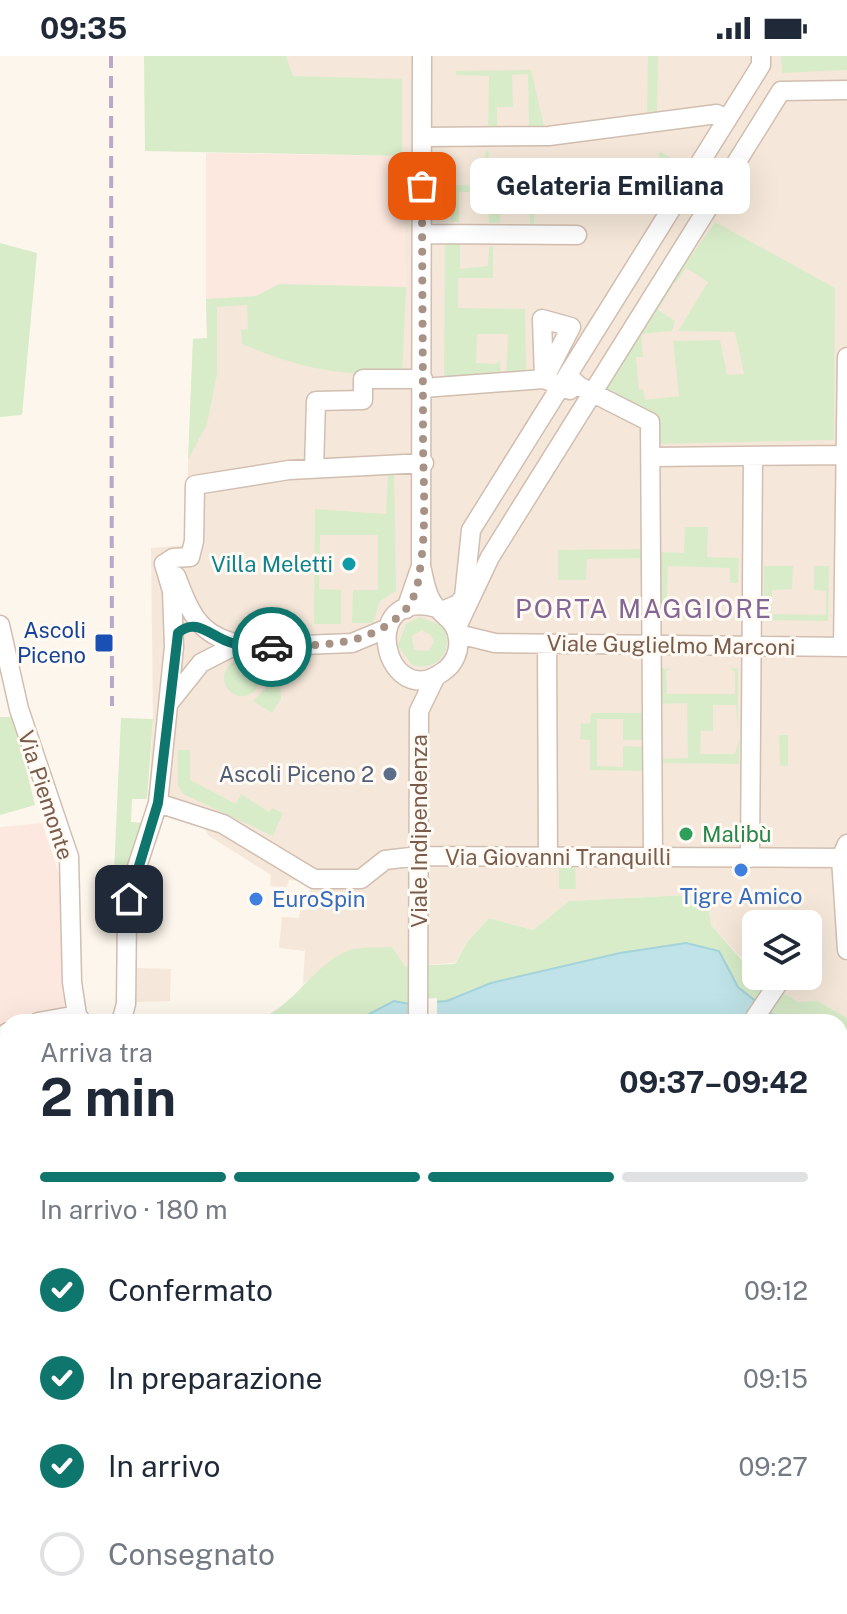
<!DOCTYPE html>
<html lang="it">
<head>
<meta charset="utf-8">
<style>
  body { margin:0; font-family:"Public Sans",sans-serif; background:#f6f6f7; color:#1f2937; height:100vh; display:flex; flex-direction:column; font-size:30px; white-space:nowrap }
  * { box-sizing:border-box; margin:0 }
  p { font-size:26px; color:#747a83 }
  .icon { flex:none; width:44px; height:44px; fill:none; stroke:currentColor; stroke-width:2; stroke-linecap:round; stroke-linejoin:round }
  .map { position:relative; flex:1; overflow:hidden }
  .sheet { position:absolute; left:0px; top:958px; width:848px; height:600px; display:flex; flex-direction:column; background:#fff; border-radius:24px 24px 0 0; box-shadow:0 8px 32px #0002 }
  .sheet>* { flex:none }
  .fabs { position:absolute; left:742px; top:854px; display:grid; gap:16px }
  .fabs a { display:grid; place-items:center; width:80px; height:80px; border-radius:12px; background:#fff; box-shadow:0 8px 32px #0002; font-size:40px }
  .pin { position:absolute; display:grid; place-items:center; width:68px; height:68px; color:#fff; margin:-34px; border-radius:16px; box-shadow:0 4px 12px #0006 }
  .courier { position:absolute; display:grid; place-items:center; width:80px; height:80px; margin:-40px; border:6px solid #0f766e; border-radius:50%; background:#fff; color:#222; box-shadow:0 2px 10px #0007 }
  .bubble { position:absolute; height:56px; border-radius:12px; background:#fff; box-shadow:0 8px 32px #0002; font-size:26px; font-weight:700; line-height:56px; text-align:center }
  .head em { font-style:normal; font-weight:700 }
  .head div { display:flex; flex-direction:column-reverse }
  .head { display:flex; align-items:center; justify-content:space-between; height:136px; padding:0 40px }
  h1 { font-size:52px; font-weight:700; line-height:60px }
  .bar { display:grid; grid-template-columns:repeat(4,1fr); gap:12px 8px; align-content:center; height:96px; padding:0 40px }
  .bar i { height:10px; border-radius:6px; background:#e0e1e3 }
  .bar .selected { background:#0f766e }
  .bar p { grid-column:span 4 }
  ol { padding:0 40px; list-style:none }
  li { display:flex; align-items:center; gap:24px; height:88px }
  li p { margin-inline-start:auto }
  li .icon { padding:8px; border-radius:50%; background:#0f766e; color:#fff; stroke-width:4 }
  li:last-child { color:#747a83 }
  li i { width:44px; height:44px; border:4px solid #e0e1e3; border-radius:50% }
  .status { display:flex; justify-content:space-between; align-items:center; height:56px; padding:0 40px; background:#fff; direction:ltr }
  .status svg { height:22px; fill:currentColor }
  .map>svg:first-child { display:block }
</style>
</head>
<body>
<div class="status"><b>09:35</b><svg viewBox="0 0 49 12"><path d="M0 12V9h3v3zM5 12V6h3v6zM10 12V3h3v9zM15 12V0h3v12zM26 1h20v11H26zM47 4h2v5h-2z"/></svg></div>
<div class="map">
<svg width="847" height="1558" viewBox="0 0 847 1558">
  <rect width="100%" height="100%" fill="#fdf6ec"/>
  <path fill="#f5e8da" d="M242,0H847V962L818,945L798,947L758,920H808V868H756V918L711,869L707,838L569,845L533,874L489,862L468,885L455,907L405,910L348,895L303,928L305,895L279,892L282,861L299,862L300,854H308L311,826L289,824L287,831L270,830L271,819L209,780L204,772L165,760L137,837V912L171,913L170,945L134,946L123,837L147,767L153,663L151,492L185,489L193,283L207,282L206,243L256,240L279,228L406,230L402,101Z
    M8,1237V1373L0,1368V1245Z
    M840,1395H847V1558H0V1454L8,1451V1550H840Z"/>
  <path fill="#fde8e0" d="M206,97L402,100L406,231L279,228L256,240L206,243Z
    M42,767L61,824L65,871L63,932L65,960L70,966H8V1107L0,1112V771Z"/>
  <path fill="#d8ecc9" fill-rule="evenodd" d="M144,0H286L293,20L402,23V100L145,95Z
    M648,0H658L657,56H647Z
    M781,0H847V14L782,17Z
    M531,14L545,74H529L528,18L512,19L513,51H497V74L488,73L489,20L456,19V15Z
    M485,95H489L488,129L534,130V168H530V143L501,142L500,167H489V136H459V166H451V129L484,130Z
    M659,95L691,114L665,154L640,151L641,139H654L658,133Z
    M715,166L835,232L834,384L655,388L653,364L602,337L671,229L673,230L658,254L675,265L672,275L641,278L643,301H636L639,334L643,333L645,344L679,340L673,285L720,284L727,319L744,318L735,276L678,275L708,226L686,212L675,228L673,225Z
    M445,185H460V213L488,210L489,191L493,190V222H458V252L525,253L526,321L506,322L508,278H477L476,307L496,308L500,304L501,323L444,327Z
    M0,187L37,197L22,359L0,361Z
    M279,228L406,231L402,319C338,319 301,313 242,288L241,274L248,273L247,249L217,251V318L207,368L188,404L193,283L207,282L206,243L256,240Z
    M394,412L396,535L380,545L373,567H352L353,534H378V479H320L319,533L341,534V568H314L315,453L386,458L388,417Z
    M685,471H708L707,501L739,502L738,527H730V512L668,510L666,561H659L661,496L684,497Z
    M646,493V502L587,503L586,524H558V494Z
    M764,510H793L792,533L772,534V558L826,559V535L814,534V510H829L828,565L764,564Z
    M420,561L443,570C455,594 438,616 412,609L398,590L406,568ZM422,574L431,579L434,586L429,595L414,594L412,580Z
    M224 622a18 18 0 1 1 36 0a18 18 0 1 1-36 0Z
    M288,610V614H280L281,643L272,657L253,645L266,632L269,611Z
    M659,612L672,613L666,615L667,638H735V615L729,613L738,612V676L736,649H713V675H701L700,698H735L739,682V708L661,707L660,703L688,702L687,647L659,648Z
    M591,657H642V684H623V663H597V710L623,711V690L642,691V715L590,714V684L580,683L581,667L590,668Z
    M0,661H13L35,749L0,759Z
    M121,662L153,663L147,743H132L131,766L147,767L123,837L113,836Z
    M779,679H788V710H780Z
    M178,694H190V724L236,748L241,738L269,756L272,752L283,757L273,780L183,738L178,729Z
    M575,807L576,833H559V808Z
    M707,838L711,869L756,920L798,946L818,945L847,962V1021L840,1014V966H782L738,931L719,895L491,927L447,945L409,948L394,945L354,966H251C292,955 310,911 347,895C359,890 379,892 392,891L405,910L455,908L468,885L489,862L533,874L569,845Z
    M840,1093L847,1107V1395H840Z
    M8,1107V1142L0,1147V1112Z
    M8,1197V1237L0,1245V1203Z
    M8,1384V1451L0,1454V1387Z
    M177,1550H344V1558H176Z
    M447,1550H554L553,1558H447Z"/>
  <path fill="#bfe3e8" stroke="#a5d3da" stroke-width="2" d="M686,887L719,895L738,931L782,966H354L394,945L409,948L447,945L491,927L620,897Z
    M840,1014L847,1021V1107L840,1093Z
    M8,1142V1197L0,1203V1147Z"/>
  <path fill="#fdf6ec" d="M437,942V966H408V944Z"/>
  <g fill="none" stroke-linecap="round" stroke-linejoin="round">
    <g stroke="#d1beb0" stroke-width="21">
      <path id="minor" d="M422,81L549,80L717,58L727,64
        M422,178L577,179
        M542,263L571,271L544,323Z
        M568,320L579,330L650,366L653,801
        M423,332L544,323L570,334
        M652,401L846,399
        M314,413L316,345L363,344V323H423
        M422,514C424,524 426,535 431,544C439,559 457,563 458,583C460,595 454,608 444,615C385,660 355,529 437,552
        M176,520C191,559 200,582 245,589
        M406,553L421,510L422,0
        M442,555L458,548L464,541L471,474L761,9V0
        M0,569L19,653L69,801L72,926L77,959L82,966
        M456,573L490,501L781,35L847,34
        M458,578L495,587L847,591
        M547,587L548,801
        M843,591L847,301
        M169,647L201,607L230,592L352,587L388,572
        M158,747L223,768L314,823H361L385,804L419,800L847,802
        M847,788L841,802L847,894
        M750,802L753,400
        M38,966L77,959
        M121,966L126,948L127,860L132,826L158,747L174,591L172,535L164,508L173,502L190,501L194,485L195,429L289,414L424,407
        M418,966L419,655L436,620
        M752,966L783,920
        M0,982L8,976
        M0,1254L8,1246
        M421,1550V1558
        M679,1550L682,1558
        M98,1558L99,1550
        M344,1558V1550
        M559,1558L560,1550"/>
    </g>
    <use href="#minor" stroke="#fff" stroke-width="18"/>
    <path stroke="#b9a8c9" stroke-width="4" stroke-dasharray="12 8" stroke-linecap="butt" d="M111,0L112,650"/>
  </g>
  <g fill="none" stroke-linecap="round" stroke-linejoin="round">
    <path stroke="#a89285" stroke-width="8" stroke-dasharray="0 14.4" d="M272,591C323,588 370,592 406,553C415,543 419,525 420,513C427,470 423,423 423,379C423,296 422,213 422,130"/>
    <path stroke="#0f766e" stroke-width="10" d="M129,843L158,747L178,577C197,560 212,582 232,587C244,590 259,591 272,591"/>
  </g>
  <circle fill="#0f9aa8" stroke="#fffaf3" stroke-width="3" cx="349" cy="508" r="8"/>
  <rect fill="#1a4fb4" stroke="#fffaf3" stroke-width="3" x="94" y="577" width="20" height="20" rx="4"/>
  <circle fill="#5c6f8a" stroke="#fffaf3" stroke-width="3" cx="390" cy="718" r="8"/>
  <circle fill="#2e9e5b" stroke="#fffaf3" stroke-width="3" cx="686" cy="778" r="8"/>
  <g fill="#3f7fe0" stroke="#fffaf3" stroke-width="3">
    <circle cx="741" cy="814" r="8"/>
    <circle cx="256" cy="843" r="8"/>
  </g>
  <g text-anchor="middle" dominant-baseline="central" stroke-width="6" stroke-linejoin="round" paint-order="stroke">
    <g font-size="22" fill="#0d838f" stroke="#fffaf3" text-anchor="end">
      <text x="333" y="508">Villa Meletti</text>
    </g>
    <g font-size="22" fill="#164399" stroke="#fffaf3" text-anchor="end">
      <text x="86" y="574">Ascoli<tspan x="86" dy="25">Piceno</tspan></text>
    </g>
    <g font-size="22" fill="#7a5c4d" stroke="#fffaf3">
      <text transform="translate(671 589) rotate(1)">Viale Guglielmo Marconi</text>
      <text transform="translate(46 739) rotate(72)">Via Piemonte</text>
      <text transform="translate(419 775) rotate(-90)">Viale Indipendenza</text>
      <text x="558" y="801">Via Giovanni Tranquilli</text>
    </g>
    <g font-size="22" fill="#4e5e75" stroke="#fffaf3" text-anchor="end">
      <text x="374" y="718">Ascoli Piceno 2</text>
    </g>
    <g font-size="22" fill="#27864d" stroke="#fffaf3" text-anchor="start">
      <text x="702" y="778">Malibù</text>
    </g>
    <g font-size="22" fill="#366cbe" stroke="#fffaf3">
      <text x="741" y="840">Tigre Amico</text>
      <text x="272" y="843" text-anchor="start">EuroSpin</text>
    </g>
    <g font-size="26" letter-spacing="2" fill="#846695" stroke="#fffaf3">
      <text x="644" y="552">PORTA MAGGIORE</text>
    </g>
  </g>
</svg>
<div class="fabs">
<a><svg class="icon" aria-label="layers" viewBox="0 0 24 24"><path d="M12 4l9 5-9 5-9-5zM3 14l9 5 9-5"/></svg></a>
</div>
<div class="pin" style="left:422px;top:130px;background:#ea580c"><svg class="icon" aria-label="bag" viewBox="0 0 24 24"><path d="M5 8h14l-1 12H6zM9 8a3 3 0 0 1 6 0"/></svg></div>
<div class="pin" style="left:129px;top:843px;background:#1f2937"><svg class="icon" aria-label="home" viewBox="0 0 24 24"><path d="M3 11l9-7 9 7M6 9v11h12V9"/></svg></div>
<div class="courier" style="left:272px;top:591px"><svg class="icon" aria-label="car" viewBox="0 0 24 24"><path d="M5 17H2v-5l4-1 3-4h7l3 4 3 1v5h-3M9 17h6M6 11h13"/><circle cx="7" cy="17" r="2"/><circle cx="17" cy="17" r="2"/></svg></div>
<div class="bubble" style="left:470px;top:102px;width:280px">Gelateria Emiliana</div>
<section class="sheet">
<div class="head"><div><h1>2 min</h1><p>Arriva tra</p></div><em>09:37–09:42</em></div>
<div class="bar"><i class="selected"></i><i class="selected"></i><i class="selected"></i><i></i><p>In arrivo · 180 m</p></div>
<ol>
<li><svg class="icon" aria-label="check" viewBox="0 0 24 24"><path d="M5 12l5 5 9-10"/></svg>Confermato<p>09:12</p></li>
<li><svg class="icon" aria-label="check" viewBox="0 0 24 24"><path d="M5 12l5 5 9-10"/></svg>In preparazione<p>09:15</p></li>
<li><svg class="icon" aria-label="check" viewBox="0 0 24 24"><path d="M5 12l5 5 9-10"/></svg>In arrivo<p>09:27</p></li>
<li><i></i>Consegnato</li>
</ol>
</section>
</div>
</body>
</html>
